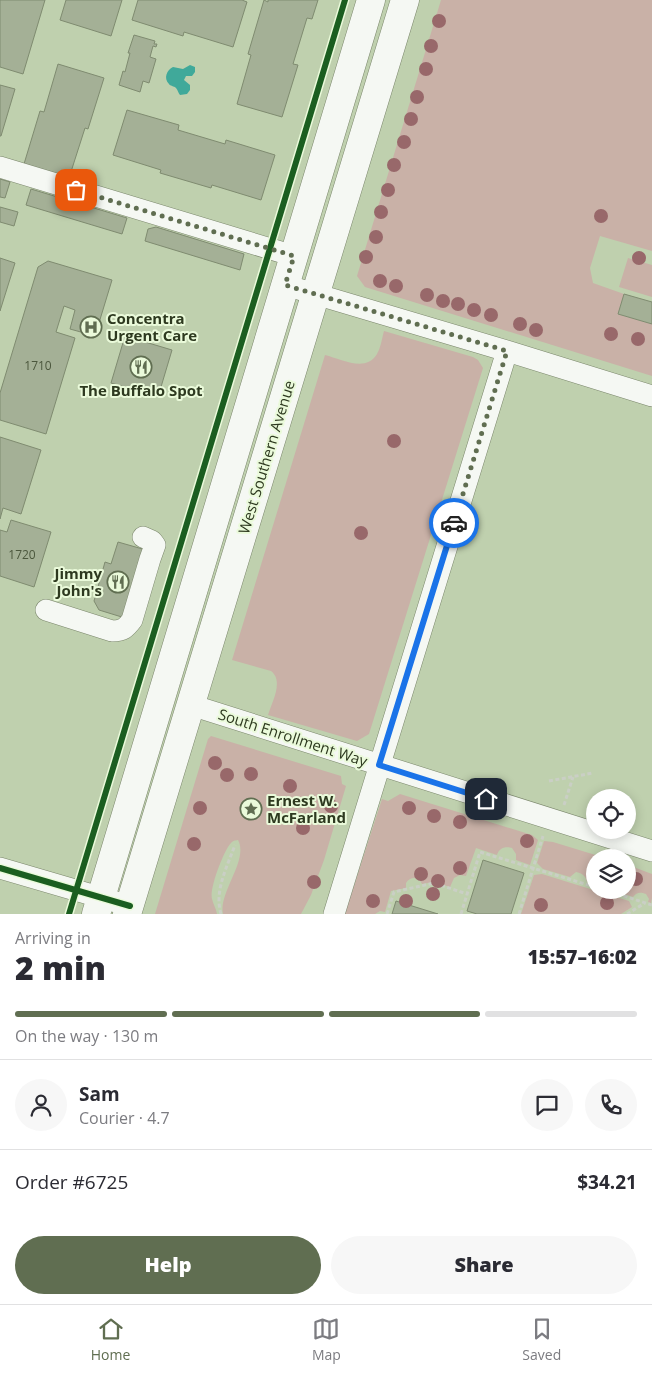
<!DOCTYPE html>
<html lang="en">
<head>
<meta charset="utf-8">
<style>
  body { margin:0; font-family:"Open Sans",sans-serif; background:#f7f7f7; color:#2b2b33; height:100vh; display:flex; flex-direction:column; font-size:19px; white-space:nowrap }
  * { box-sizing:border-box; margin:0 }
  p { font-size:16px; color:#7c7c81 }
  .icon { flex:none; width:28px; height:28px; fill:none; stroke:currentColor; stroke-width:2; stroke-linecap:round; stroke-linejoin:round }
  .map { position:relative; height:914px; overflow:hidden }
  .side { display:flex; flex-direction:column; background:#fff; flex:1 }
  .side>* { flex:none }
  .controls { position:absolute; left:586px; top:789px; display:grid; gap:10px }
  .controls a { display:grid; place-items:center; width:50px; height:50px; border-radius:50%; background:#fff; box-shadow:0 2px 12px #0003; font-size:25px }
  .pin { position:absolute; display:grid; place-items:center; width:42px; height:42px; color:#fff; margin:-21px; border-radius:10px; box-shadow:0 2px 8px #0006 }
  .courier { position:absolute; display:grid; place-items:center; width:50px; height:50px; margin:-25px; border:4px solid #1a73e8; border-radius:50%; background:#fff; color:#222; box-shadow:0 1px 6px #0007 }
  .headline em { font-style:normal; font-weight:800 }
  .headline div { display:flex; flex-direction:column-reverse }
  .headline { display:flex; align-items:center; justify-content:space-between; height:85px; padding:0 15px }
  h1 { font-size:32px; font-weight:800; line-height:38px }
  .bar { display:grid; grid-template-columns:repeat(4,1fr); gap:8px 5px; align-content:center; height:60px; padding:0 15px }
  .bar i { height:6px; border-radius:4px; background:#e1e1e2 }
  .bar .current { background:#606e51 }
  .bar p { grid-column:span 4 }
  .line { display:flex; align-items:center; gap:12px; padding:0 15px; border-top:1px solid #e1e1e2 }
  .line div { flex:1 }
  .round { display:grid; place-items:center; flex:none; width:52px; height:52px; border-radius:26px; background:#f7f7f7 }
  .action { display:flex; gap:10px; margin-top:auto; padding:10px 15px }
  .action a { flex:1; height:58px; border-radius:30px; background:#606e51; color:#fff; font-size:20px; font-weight:800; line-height:58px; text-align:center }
  .action a+a { background:#f7f7f7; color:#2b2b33 }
  .dock { display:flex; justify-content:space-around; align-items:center; height:70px; border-top:1px solid #e1e1e2; background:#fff; font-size:14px; color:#7c7c81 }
  .dock a { display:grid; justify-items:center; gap:2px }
  .dock .current { color:#606e51 }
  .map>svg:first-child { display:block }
</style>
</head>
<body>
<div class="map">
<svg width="652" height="914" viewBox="0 0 652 914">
  <rect width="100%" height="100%" fill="#bfd0ae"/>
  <path fill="#c9b1a7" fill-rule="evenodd" d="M441,0H652V251L600,236L590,268L593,283L624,294L618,314L652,324V376L365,287L357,276Z
    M628,258L652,265V297L619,287Z
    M384,331L473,357L478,360L483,368L369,734L357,741L268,715C272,702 284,681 271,671L232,660L325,355C341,359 366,373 377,354C381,347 382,338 384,331Z
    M211,736L341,776L342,784L346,786L324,860L311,895L301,914H223C218,893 249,860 238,840C234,841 234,840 231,843C224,850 209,889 212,899C213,904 216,908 217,914H155L208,739ZM254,801L256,803L252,808L253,810L249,815L244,816L242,809V806L247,802Z
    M400,794L532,835L538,840L530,865L516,860V854L512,848C505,846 499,848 497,855L476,848L466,876L460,875L454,878L450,887L434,882L422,884L419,879C414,877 409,878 406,883V888L391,891L385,912L380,911L375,914H342L351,895L382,799L388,801Z
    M544,841L553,842L602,857L595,858V885L587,882C586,876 582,873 576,872L570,877L543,869L537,863Z
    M628,865L652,874V898L651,903L648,902L649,899L646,894C640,892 637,892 633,897L611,890H628Z
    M542,874L629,901L632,907L621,914H521L534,875Z"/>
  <path fill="#40a99a" d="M190,65L195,67V72L192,76H186L184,80L190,85V90L187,94L180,95C178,93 178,90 176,88C174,86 170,86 169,84C163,78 167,70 173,67L183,69Z"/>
  <path fill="#a4b096" stroke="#7f8b70" d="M0,0H45L23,74L0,67Z
    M66,0H122L111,36L60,20Z
    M138,0H242L247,2L233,47L184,32L183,36L132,20Z
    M264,0L268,2V0H318L312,19L307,18L293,64L298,65L282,117L237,104L251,55L248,54Z
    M134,35L155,41L154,44H157L156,47L153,46L150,57L156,59L149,83L143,81L140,92L119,85L123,71L125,72L130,53H128Z
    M58,64L104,78L88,129L85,128L69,178L24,164L40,111L44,112Z
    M0,85L15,89L1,136H0Z
    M127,110L179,125L178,130L225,144L226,140L275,155L261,200L212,185L211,188L160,173L161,170L113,155Z
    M0,179L10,182L5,198L0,197Z
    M31,189L127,218L122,234L26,205Z
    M0,207L18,212L14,226L0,222Z
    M156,227L244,254L240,270L145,241L148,229Z
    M0,258L15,263L0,311Z
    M48,261L112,280L95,336L70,329L75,310L64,306L56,332L75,338L46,434L0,420V393L38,267Z
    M624,294L652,302V324L618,314Z
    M125,336L172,350L158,397L111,383Z
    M0,437L41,450L21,514L3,508L0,519Z
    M11,520L51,532L34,587L0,576V530L7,532Z
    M118,542L146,550L125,618L99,610L94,601L105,562L111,564Z
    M483,860L524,873L511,914H477L467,911Z
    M396,901L438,914H392Z"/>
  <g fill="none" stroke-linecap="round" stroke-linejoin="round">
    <g stroke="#7a866b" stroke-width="22">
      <path id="minor" d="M0,167L294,256
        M285,285L507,351L652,396
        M46,610L112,631C123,631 126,628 132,620L150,559L155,545L152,541L143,537
        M191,705L652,851
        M0,868L130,906
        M334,914L507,351"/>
    </g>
    <g stroke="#7a866b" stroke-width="29">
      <path id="major" d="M96,914L371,0
        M127,914L405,0"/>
    </g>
    <path stroke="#cacfc5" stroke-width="3" stroke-dasharray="4 2.5" stroke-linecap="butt" d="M549,781L593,773
      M564,805L573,777
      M605,890L652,905
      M221,914C214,891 227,867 235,845
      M387,914L394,892L434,883L467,894
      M461,914L480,852L595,887
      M519,914L543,836
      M627,914L645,903"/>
    <use href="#minor" stroke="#f5f8f3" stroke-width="21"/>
    <use href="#major" stroke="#f5f8f3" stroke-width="28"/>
    <g stroke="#eafada" stroke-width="9">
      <path id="cycleway" d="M0,868L130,906
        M69,914L345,0"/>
    </g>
    <use href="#cycleway" stroke="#1b5e20" stroke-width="6"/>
  </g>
  <g fill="#98686a">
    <circle cx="439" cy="21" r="7"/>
    <circle cx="431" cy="46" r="7"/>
    <circle cx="426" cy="69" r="7"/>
    <circle cx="417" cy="97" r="7"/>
    <circle cx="411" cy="119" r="7"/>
    <circle cx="404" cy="142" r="7"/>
    <circle cx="394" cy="165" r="7"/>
    <circle cx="388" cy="190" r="7"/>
    <circle cx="381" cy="212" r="7"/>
    <circle cx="601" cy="216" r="7"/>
    <circle cx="376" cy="237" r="7"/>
    <circle cx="366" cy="257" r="7"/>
    <circle cx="639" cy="258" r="7"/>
    <circle cx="380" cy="281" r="7"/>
    <circle cx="396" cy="286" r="7"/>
    <circle cx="427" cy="295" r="7"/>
    <circle cx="443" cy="301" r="7"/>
    <circle cx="458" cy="304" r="7"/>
    <circle cx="474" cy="310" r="7"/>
    <circle cx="491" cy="315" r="7"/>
    <circle cx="520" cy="324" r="7"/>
    <circle cx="536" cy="330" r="7"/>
    <circle cx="611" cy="334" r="7"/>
    <circle cx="638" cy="339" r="7"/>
    <circle cx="394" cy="441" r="7"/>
    <circle cx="361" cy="533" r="7"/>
    <circle cx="215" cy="763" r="7"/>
    <circle cx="251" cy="774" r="7"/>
    <circle cx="227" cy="775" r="7"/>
    <circle cx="290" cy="786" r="7"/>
    <circle cx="331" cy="806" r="7"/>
    <circle cx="200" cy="808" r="7"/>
    <circle cx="409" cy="808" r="7"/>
    <circle cx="434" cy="816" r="7"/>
    <circle cx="460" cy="822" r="7"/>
    <circle cx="303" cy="828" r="7"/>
    <circle cx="527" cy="841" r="7"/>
    <circle cx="194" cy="844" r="7"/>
    <circle cx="460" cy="868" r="7"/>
    <circle cx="421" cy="874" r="7"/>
    <circle cx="636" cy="879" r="7"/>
    <circle cx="438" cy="881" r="7"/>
    <circle cx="314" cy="882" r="7"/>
    <circle cx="433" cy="894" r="7"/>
    <circle cx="373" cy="901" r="7"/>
    <circle cx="406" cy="901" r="7"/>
    <circle cx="607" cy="903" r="7"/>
    <circle cx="541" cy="905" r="7"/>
  </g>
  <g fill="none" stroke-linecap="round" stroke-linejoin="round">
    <path stroke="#606e51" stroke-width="5" stroke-dasharray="0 9" d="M76,190L294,256L285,285L507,351L454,523"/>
    <path stroke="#1a73e8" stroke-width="6" d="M454,523L379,765L486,799"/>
  </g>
  <defs>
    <g id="hospital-ring" transform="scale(1.125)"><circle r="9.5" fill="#eafada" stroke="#606e51" stroke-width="1.5"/><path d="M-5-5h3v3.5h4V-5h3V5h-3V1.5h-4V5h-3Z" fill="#606e51"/></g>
    <g id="restaurant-ring" transform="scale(1.125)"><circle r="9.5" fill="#eafada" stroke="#606e51" stroke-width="1.5"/><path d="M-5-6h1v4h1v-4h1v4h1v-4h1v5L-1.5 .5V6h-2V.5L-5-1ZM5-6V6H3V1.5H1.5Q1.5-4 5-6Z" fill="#606e51"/></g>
    <g id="sight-ring" transform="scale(1.125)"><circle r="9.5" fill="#eafada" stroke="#606e51" stroke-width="1.5"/><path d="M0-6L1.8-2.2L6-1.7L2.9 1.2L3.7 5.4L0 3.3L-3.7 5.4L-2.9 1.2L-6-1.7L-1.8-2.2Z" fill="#606e51"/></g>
  </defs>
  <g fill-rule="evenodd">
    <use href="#hospital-ring" x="91" y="327"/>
    <use href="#restaurant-ring" x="141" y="367"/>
    <use href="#restaurant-ring" x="118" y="582"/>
    <use href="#sight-ring" x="251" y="809"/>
  </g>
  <g text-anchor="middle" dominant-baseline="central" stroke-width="4" stroke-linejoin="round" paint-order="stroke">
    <g font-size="12" fill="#4b573d">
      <text x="38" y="365">1710</text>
      <text x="22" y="554">1720</text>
    </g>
    <g font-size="15" font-weight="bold" fill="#2d391f" stroke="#eafada" text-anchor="start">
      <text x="107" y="318">Concentra<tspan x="107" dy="17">Urgent Care</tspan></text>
      <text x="141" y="390" text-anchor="middle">The Buffalo Spot</text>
      <text x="102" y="573" text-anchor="end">Jimmy<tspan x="102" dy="17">John's</tspan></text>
      <text x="267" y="800">Ernest W.<tspan x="267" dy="17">McFarland</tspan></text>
    </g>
    <g font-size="15" fill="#2d391f" stroke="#eafada">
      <text transform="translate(266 457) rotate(-73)">West Southern Avenue</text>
      <text transform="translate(293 737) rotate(18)">South Enrollment Way</text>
    </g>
  </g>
</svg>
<div class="controls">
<a><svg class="icon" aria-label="locate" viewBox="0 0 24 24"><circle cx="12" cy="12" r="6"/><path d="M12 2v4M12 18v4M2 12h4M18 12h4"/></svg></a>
<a><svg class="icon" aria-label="layers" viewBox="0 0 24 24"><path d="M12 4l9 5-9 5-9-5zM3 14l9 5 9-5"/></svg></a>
</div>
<div class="pin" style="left:76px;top:190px;background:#ea580c"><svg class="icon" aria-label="bag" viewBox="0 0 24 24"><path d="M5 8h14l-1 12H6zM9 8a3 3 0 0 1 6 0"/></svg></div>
<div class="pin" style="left:486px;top:799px;background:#1f2937"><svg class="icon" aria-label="home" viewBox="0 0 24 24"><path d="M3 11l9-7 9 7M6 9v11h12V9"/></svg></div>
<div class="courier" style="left:454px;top:523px"><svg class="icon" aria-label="car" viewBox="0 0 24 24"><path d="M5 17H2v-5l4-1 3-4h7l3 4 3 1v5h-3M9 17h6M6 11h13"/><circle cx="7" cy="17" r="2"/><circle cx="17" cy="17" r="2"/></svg></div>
</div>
<section class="side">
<div class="headline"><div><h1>2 min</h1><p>Arriving in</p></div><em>15:57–16:02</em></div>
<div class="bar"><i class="current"></i><i class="current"></i><i class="current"></i><i></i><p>On the way · 130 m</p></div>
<div class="line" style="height:90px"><a class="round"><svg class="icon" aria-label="person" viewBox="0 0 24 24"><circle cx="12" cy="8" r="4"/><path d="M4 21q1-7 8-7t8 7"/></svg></a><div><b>Sam</b><p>Courier · 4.7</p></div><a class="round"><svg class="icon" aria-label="chat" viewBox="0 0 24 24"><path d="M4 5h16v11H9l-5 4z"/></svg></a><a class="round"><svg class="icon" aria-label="phone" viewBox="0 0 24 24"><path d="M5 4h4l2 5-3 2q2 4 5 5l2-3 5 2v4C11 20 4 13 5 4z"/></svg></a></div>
<div class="line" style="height:65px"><div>Order #6725</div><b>$34.21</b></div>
<div class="action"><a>Help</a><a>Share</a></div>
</section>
<nav class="dock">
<a class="current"><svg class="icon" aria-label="home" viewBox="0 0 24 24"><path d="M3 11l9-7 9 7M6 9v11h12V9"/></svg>Home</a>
<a><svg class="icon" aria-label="map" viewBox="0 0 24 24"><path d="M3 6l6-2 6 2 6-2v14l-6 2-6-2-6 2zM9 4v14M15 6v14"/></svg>Map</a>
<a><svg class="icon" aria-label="saved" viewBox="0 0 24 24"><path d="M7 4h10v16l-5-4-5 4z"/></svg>Saved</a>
</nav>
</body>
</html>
